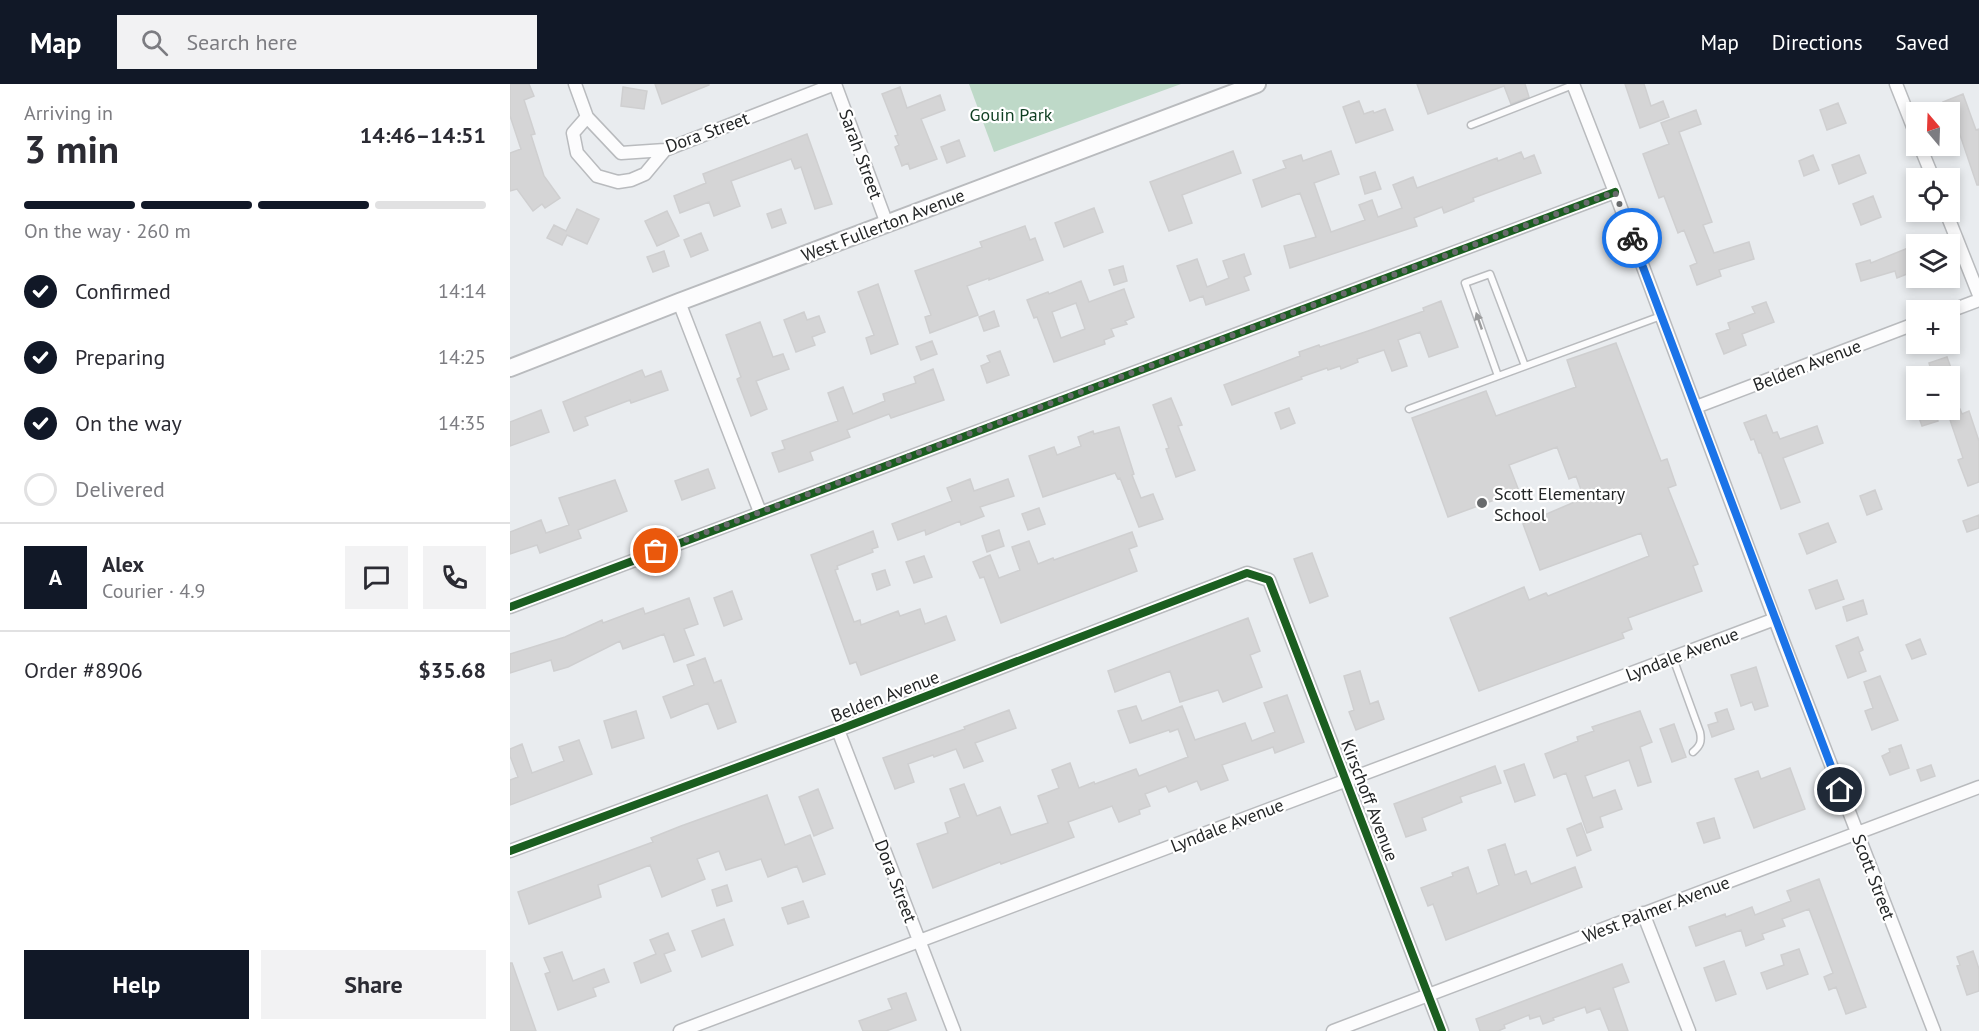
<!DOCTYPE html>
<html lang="en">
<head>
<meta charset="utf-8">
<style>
  body { margin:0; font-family:"PT Sans",sans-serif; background:#f2f2f3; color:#2b2b33; height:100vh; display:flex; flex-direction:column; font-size:22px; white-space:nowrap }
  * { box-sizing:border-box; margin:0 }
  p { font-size:20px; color:#7c7c81 }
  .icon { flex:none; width:33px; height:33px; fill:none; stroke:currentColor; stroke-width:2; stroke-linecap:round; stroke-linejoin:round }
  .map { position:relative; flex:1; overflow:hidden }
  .panel { display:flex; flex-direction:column; background:#fff; width:510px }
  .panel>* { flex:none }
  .needle { width:39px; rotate:341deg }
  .buttons { position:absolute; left:1396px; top:18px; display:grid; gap:12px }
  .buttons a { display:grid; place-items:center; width:54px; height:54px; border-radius:0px; background:#fff; box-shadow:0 3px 9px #0003; font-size:30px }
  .pin { position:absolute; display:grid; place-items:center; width:51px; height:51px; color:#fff; margin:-26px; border:3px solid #fff; border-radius:50%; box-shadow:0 2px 6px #0007 }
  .courier { position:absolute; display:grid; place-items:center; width:60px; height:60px; margin:-30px; border:4px solid #1a73e8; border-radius:50%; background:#fff; color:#222; box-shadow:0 2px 8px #0007 }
  .head em { font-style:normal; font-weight:800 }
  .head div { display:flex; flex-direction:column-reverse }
  .head { display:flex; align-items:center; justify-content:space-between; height:102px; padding:0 24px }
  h1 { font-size:39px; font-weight:800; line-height:45px }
  .bar { display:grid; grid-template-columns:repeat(4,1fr); gap:9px 6px; align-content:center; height:72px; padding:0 24px }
  .bar i { height:8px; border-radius:4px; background:#e1e1e2 }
  .bar .selected { background:#111827 }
  .bar p { grid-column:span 4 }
  .line { display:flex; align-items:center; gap:15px; padding:0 24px; border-top:2px solid #e1e1e2 }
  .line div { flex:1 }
  .round { display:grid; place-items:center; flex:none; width:63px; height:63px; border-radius:0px; background:#f2f2f3 }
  ol { padding:0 24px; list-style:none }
  li { display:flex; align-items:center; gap:18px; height:66px }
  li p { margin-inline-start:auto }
  li .icon { padding:6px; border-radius:50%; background:#111827; color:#fff; stroke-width:4 }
  li:last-child { color:#7c7c81 }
  li i { width:33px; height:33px; border:3px solid #e1e1e2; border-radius:50% }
  .button { display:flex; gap:12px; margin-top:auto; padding:12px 24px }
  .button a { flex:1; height:69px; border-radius:0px; background:#111827; color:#fff; font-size:24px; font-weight:800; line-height:69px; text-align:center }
  .button a+a { background:#f2f2f3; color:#2b2b33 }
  header { display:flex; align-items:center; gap:36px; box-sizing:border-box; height:84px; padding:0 30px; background:#111827; color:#fff }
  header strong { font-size:28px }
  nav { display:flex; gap:33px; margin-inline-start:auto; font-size:21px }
  .search { width:420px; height:54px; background:#f2f2f3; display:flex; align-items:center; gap:15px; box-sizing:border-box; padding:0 21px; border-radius:0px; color:#7c7c81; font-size:22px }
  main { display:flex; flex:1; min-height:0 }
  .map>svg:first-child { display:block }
</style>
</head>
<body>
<header>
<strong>Map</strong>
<div class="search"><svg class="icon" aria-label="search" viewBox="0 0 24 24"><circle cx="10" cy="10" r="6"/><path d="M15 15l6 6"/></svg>Search here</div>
<nav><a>Map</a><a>Directions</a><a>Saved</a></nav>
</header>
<main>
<section class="panel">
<div class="head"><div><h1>3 min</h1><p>Arriving in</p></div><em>14:46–14:51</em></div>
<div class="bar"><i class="selected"></i><i class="selected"></i><i class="selected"></i><i></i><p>On the way · 260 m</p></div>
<ol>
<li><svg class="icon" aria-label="check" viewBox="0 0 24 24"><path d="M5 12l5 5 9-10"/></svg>Confirmed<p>14:14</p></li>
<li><svg class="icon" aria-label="check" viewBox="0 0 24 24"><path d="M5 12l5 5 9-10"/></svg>Preparing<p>14:25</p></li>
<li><svg class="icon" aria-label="check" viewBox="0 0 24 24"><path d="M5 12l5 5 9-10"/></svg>On the way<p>14:35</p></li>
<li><i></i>Delivered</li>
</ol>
<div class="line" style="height:108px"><b class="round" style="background:#111827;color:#fff">A</b><div><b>Alex</b><p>Courier · 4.9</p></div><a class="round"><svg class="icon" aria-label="chat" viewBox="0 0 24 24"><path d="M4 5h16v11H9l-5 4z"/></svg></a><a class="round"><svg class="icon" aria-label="phone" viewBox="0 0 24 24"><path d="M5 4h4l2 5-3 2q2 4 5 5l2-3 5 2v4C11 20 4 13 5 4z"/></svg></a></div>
<div class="line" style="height:78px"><div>Order #8906</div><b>$35.68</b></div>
<div class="button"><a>Help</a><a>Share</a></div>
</section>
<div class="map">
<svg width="1469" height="947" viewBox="0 0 1469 947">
  <rect width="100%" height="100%" fill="#e9ecef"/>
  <path fill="#bed9c8" d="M459,0H671L484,68Z"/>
  <path fill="#d5d5d6" stroke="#cfcfd0" stroke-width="1.5" fill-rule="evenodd" d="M0,0H19L24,12L14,16L25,50L21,51L34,92L50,114L35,124L32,120L23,127L7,105L0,107V69L11,65L0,32Z
    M145,0H199V1L152,20Z
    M907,0H1015L1019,13L1001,20L994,2L918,30Z
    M1115,0H1134L1141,22L1153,17L1159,33L1130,44Z
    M113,3L137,7L134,25L111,22Z
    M390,3L397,24L430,11L435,26L411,35L427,75L400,85L398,79L392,82L385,63L389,61L385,52L388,51L372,10Z
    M1453,10L1466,46L1469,45V101H1467L1445,36L1440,37V28H1437L1433,18Z
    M849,17L854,30L863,27L864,29L875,25L883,46L846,59L833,23Z
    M1328,19L1336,39L1317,46L1310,26Z
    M1186,26L1191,40L1169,48L1202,138L1193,141L1204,169L1239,158L1244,175L1209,186L1211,192L1187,201L1180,182L1187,179L1174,146L1168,149L1154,112L1149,114L1133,70L1159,60L1151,39Z
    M297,50L322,120L305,125L291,83L285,85L281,75L221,97L230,122L204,132L199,118L170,129L164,112L196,99L193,90Z
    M449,56L455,72L437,79L431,63Z
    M723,67L731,89L672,111L682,139L659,147L640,98Z
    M821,67L829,90L804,99L821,148L855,136L849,121L862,116L868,133L892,124L883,101L903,93L907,104L987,74L988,77L1011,68L1014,75L1024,71L1031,89L963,114L964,117L934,129L932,123L904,134L907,142L780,184L774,162L806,153L790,109L752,123L743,96L776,84L773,77L791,71L793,77Z
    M1303,71L1309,86L1294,92L1289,77Z
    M1349,71L1356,89L1329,100L1322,81Z
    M865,88L871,105L855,110L850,93Z
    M1363,112L1371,133L1351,141L1343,120Z
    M584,124L593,148L554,163L545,139Z
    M67,125L89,135L77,160L57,151L52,161L37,154L44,141L56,147Z
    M271,125L276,139L262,144L257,130Z
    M157,127L169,152L147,162L135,137Z
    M515,142L520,156L525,154L533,176L479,196V194L457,202L468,231L420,249L415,233L421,231L405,187L472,163L470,158Z
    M191,149L198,166L181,173L174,156Z
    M1398,164L1407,186L1387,194L1385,187L1351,197L1346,180L1360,176L1361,179Z
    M154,167L159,182L143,188L137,173Z
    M734,170L741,190L734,193L739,206L696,221L693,212L680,217L667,182L687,175L697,203L719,194L713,177Z
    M613,182L617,197L604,201L599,186Z
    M571,197L579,218L614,205L624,233L615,237L617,240L601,245L604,252L594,256L595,260L544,278L527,233L524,234L517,216L538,208L539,210ZM566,219L575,245L551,254L542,228Z
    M368,200L388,260L361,270L356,254L364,251L348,208Z
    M931,217L948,263L919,273L910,248L888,256L897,282L882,287L874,266L847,275L848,278L831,285L830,282L818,286L817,284L791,293L792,295L722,321L714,301L790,272L789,268L809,261L810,263L858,247L914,227L913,224Z
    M1256,218L1264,238L1232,250L1236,261L1214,270L1206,250L1220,245L1218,239L1245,229L1242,223Z
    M484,227L489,242L474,247L469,233Z
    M294,228L297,236L309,232L315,248L302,253L305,261L286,268L274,236Z
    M250,238L263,273L273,270L279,285L246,297L257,325L241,332L227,295L231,293L216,251Z
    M422,257L427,270L411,276L406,263Z
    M1106,259L1151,377L1157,375L1166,401L1158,404L1188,480L1183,482L1192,507L1118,534L1122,545L1112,549L1114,554L969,607L940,534L1014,503L1019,516L1036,509L1038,512L1139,472L1131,449L1030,486L1013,440L1074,414L1066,392L1059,395L1047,363L999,381L1009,407L938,433L902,334L976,307L986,332L1066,303L1057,276Z
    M490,267L499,291L477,299L471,282L480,278L477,272Z
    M1437,273L1441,284L1422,290L1419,279Z
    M423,285L434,316L381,334L379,330L337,346L340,353L300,368L303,376L269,388L262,369L275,365L272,357L328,337L318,309L333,303L343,330L375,317L373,310L406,299L404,293Z
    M132,286L135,293L151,287L158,306L121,319L120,316L75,333L78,341L64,347L53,318Z
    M661,314L672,341L668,342L685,386L666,393L656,365L659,364L643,321Z
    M779,324L785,339L771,345L765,329Z
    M1450,325L1452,330L1459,327L1469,357V398L1458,402L1448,376L1453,374L1438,330Z
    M31,326L39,348L0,362V338Z
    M1415,326H1424L1428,337L1412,342L1407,328Z
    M1256,331L1263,349L1267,348L1270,355L1307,342L1313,359L1273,374L1290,418L1271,425L1251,369H1249L1244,355L1241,356L1234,339Z
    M609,343L624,390L622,391L631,414L643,410L653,435L629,443L610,394L608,395L605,389L533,413L519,372L544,363L547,371L571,362L568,353L583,347L584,350Z
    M198,385L205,404L172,416L165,397Z
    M460,395L464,407L498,395L504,412L470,423L474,432L451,441L450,437L416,451L415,446L388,456L382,440L442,417L437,404Z
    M105,396L117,427L68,446L71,454L57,459L30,469L27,461L0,470V448L31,436L36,449L59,441L49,414Z
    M1365,406L1372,425L1357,431L1350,412Z
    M529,424L535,440L518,446L512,430Z
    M1469,431V444L1457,448L1453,437Z
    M1318,439L1326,458L1297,470L1289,450Z
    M489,446L494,462L477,468L472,452Z
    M363,447L368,463L362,465L363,468L327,482L328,485L325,486L344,538L350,536L351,541L388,527L390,532L410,525L415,540L436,532L445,556L351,591L346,578L340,580L301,471Z
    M622,448L627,462L619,465L627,487L491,539L474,493L470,494L463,478L480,471L489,494L510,486L502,463L519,457L528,480L543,474L544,476Z
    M802,469L818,512L800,519L784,475Z
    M414,472L422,493L404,499L396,478Z
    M375,486L380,501L367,506L362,490Z
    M1327,496L1334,515L1306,525L1299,506Z
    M222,507L232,535L214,542L204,514Z
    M179,514L188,540L174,545L184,571L164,578L154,550L113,565L110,557L58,583L44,587L41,576L0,589V570L55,553L92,536L93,539L133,524L135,530Z
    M1353,516L1357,530L1337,537L1333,523Z
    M738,534L750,567L740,571L752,603L713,618L708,606L670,618L660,587L605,608L598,587Z
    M1348,553L1353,566L1349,568L1356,587L1338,594L1326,562Z
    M1410,555L1416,570L1402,575L1396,561Z
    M195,574L204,599L211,596L226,638L208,645L198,619L161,634L153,613L184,601L177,581Z
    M1246,583L1258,622L1245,626L1242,618L1231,622L1221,591Z
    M850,587L860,620L868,617L874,635L846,646L839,628L844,626L834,592Z
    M1370,592L1388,636L1362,646L1355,627L1363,624L1354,598Z
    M777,611L794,658L765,669L763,663L712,681L718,696L691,706L687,697L659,708L656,702L635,710L640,722L629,726L630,730L609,738L602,722L558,738L564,753L491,780L490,778L423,804L407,760L438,749L435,739L450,733L440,705L454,700L467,732L490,723L501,751L538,739L528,712L549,704L542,686L560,679L569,704L584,698L585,700L626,685L629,692L678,673L668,645L660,648L659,646L620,659L608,627L626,622L632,637L672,622L685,656L735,639L742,657L765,648L754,619Z
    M1217,625L1224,645L1202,653L1198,641L1208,638L1205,629Z
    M499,626L506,644L465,659L473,677L454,684L446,665L424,673L423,671L398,680L404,698L385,705L373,674L455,645L454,643Z
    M126,627L134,654L102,664L94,637Z
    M1130,627L1142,658L1130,663L1141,698L1128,702L1119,676L1075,692L1083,714L1105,706L1112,725L1090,733L1093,743L1077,749L1056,689L1044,694L1035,670L1068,657L1067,653L1084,647L1082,643Z
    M1164,640L1176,673L1162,678L1150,645Z
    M69,656L82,690L0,721V696L8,693L0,672V665L12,660L22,689L54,677L49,663Z
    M1391,661L1399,684L1380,691L1372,672L1380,668L1379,665Z
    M1014,680L1025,711L1005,718L994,687Z
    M1421,681L1425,692L1411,697L1407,686Z
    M985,682L991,699L950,713L952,718L912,734L916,746L896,753L884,720Z
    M1280,684L1295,725L1244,744L1225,695L1248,687L1251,695Z
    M308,705L323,744L304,752L289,713Z
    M257,711L275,761L300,751L315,790L293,798L287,782L258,793L251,775L216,786L209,767L187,775L195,795L152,813L140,781L88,801L91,813L19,840L8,808L143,758L141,754L171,742Z
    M1204,734L1210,754L1194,759L1187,739Z
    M1071,739L1081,766L1067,772L1057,745Z
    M995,760L1005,791L1016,787L1021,800L1065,783L1072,803L936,856L923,820L918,822L911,804L943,792L942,789L958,783L967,810L989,801L978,766Z
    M1309,795L1356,923L1336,930L1326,903L1319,906L1314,893L1323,889L1299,825L1272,835L1275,842L1252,850L1254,855L1236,862L1231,846L1186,862L1179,843L1215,830L1216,833L1242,823L1245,831L1281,817L1277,807Z
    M217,801L222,817L207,822L202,806Z
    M293,817L299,833L278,840L272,824Z
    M214,835L223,861L192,873L182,847Z
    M158,849L165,866L154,870L161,887L131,899L124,879L146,870L140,856Z
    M1289,865L1298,890L1257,905L1251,889L1274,881L1271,871Z
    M1463,867L1469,885V907L1457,911L1447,882L1450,881L1447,873Z
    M52,868L63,897L94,885L99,898L83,904L86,912L48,926L35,890L40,888L34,874Z
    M1214,877L1226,910L1206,917L1194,884Z
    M0,879H2L26,947H0Z
    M1112,880L1119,898L1103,904L1118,947H1099L1090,924L1077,929L1075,923L1043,934L1044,936L1033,940L1030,932L1020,935L1019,931L994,941L995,944L988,947H970L966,935Z
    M396,909L406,936L376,947H353L349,937L382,925L378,915Z"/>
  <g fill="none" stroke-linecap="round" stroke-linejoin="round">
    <g stroke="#b9bbbe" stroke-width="9">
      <path id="lane" d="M961,41L1063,1
        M988,292L955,199L980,190L1015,282
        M899,325L1151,232
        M1163,574L1190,648C1192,658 1190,662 1183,668"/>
    </g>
    <g stroke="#b9bbbe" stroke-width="15">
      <path id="street" d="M65,0L77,33L111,69L155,66L325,0
        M325,0L377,140
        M1063,0L1105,108L1273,557L1424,947
        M1386,0L1407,53
        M77,33L63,49L67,69L87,92L108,98L121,96L135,90L155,66
        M1410,62L1423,94
        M1436,128L1469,211
        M169,218L250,428
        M1440,227L1469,216
        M1186,323L1407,239
        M0,523L1105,108
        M328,646L444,947
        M0,767L328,646L737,489L759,496L932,947
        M1133,829L1179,947
        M170,947L1265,535
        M823,947L1469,703"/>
    </g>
    <g stroke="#b9bbbe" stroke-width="20">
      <path id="secondary" d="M0,284L169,218L747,0"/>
    </g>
    <use href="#lane" stroke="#fcfcfd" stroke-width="6"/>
    <use href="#street" stroke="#fcfcfd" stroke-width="12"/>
    <use href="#secondary" stroke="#fcfcfd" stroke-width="16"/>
    <g stroke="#fff" stroke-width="11">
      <path id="cycleway" d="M0,523L1105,108
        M0,767L328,646L737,489L759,496L932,947"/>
    </g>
    <use href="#cycleway" stroke="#1b5e20" stroke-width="8"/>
  </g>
  <defs><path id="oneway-solid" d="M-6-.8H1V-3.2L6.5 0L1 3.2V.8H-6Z" transform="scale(1.5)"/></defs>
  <use fill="#9b9c9d" href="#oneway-solid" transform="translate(969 237) rotate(-109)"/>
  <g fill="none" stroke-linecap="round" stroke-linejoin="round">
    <path stroke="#696b6d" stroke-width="6" stroke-dasharray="0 10.8" d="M146,467L1105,108L1122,154"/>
    <path stroke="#1a73e8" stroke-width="8" d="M1122,154L1330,706"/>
  </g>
  <circle fill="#696b6d" stroke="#fff" stroke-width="2" cx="972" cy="419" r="6"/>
  <g text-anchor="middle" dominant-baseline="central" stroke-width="4.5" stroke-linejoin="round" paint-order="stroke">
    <g font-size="18" fill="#0f3e22" stroke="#fff">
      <text x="501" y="30">Gouin Park</text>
    </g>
    <g font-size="18" fill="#242627" stroke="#fff">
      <text transform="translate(197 48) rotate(-20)">Dora Street</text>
      <text transform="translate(351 70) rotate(70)">Sarah Street</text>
      <text transform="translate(373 141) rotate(-21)">West Fullerton Avenue</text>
      <text transform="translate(1297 281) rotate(-21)">Belden Avenue</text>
      <text transform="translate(1172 570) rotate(-21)">Lyndale Avenue</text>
      <text transform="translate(375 612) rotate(-21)">Belden Avenue</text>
      <text transform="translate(860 716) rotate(69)">Kirschoff Avenue</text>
      <text transform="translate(717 741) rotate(-21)">Lyndale Avenue</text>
      <text transform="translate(1364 793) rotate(69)">Scott Street</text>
      <text transform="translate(386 797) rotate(69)">Dora Street</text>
      <text transform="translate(1146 825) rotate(-21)">West Palmer Avenue</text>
    </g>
    <g font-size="18" fill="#242627" stroke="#fff" text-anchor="start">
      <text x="984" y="409">Scott Elementary<tspan x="984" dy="21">School</tspan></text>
    </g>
  </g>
</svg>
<div class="buttons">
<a><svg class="needle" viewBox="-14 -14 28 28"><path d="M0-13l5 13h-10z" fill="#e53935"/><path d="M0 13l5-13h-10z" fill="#7c7c81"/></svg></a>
<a><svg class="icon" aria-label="locate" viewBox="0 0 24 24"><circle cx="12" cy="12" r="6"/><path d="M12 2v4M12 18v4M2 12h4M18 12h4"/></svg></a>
<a><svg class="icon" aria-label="layers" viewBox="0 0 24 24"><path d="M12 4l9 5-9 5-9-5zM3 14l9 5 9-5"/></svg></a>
<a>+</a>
<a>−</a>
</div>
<div class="pin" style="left:146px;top:467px;background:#ea580c"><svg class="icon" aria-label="bag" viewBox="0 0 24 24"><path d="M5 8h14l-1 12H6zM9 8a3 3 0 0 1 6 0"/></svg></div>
<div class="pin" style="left:1330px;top:706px;background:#1f2937"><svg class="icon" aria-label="home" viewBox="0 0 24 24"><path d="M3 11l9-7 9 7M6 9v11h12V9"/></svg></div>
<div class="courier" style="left:1122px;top:154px"><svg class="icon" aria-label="bike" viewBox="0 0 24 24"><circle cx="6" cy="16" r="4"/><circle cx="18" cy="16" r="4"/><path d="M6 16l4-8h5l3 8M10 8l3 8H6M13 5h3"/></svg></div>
</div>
</main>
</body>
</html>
